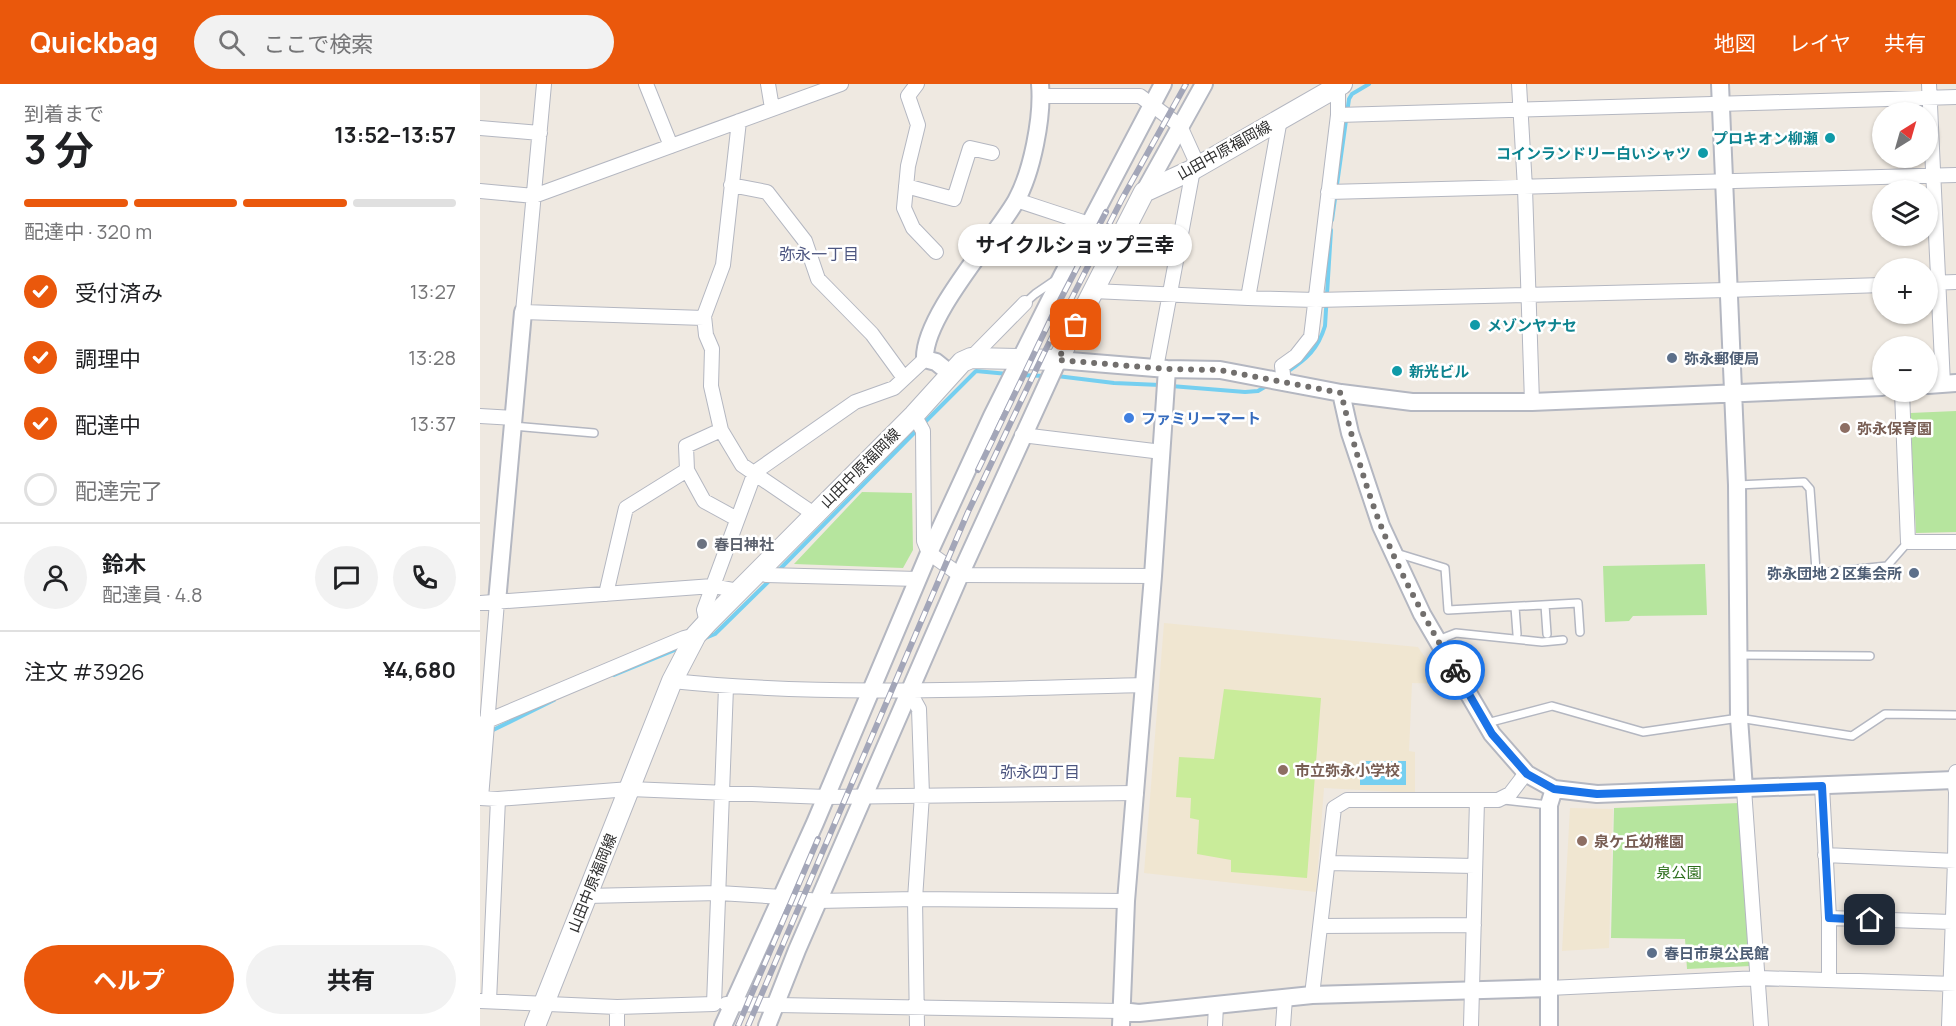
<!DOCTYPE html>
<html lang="ja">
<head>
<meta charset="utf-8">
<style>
  body { margin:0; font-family:Manrope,"Noto Sans JP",sans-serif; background:#f2f2f2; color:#202124; height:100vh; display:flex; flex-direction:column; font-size:22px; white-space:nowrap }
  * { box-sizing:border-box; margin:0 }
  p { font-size:20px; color:#757577 }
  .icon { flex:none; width:33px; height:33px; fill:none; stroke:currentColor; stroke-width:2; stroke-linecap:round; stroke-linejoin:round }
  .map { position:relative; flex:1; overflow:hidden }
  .sheet { display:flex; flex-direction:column; background:#fff; width:480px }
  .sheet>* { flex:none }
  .needle { width:39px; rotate:37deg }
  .controls { position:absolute; left:1392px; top:18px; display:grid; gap:12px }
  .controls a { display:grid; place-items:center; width:66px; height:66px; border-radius:50%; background:#fff; box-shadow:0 2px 4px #0004; font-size:30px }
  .pin { position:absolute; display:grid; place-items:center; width:51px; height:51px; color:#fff; margin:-26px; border-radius:12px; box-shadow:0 3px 9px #0006 }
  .courier { position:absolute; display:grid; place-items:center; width:60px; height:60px; margin:-30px; border:4px solid #1a73e8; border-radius:50%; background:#fff; color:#222; box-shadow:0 2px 8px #0007 }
  .bubble { position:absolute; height:42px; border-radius:21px; background:#fff; box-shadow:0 2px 4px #0004; font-size:20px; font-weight:700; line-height:42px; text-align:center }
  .head em { font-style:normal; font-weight:700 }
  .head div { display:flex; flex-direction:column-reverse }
  .head { display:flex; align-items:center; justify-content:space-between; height:102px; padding:0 24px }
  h1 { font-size:39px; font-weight:700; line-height:45px }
  .bar { display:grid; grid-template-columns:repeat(4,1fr); gap:9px 6px; align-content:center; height:72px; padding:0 24px }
  .bar i { height:8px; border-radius:4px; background:#e0e0e0 }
  .bar .active { background:#ea580c }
  .bar p { grid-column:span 4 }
  .line { display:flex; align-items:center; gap:15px; padding:0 24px; border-top:2px solid #e0e0e0 }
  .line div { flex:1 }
  .round { display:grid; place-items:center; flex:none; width:63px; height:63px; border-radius:32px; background:#f2f2f2 }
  ol { padding:0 24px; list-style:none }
  li { display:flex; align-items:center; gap:18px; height:66px }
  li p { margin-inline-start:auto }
  li .icon { padding:6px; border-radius:50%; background:#ea580c; color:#fff; stroke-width:4 }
  li:last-child { color:#757577 }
  li i { width:33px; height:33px; border:3px solid #e0e0e0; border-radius:50% }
  .action { display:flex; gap:12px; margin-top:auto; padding:12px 24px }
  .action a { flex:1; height:69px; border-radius:36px; background:#ea580c; color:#fff; font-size:24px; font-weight:700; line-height:69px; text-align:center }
  .action a+a { background:#f2f2f2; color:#202124 }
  header { display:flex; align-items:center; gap:36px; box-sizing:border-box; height:84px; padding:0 30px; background:#ea580c; color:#fff }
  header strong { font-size:28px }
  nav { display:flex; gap:33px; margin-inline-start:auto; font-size:21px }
  .search { width:420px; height:54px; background:#f2f2f2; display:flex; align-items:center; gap:15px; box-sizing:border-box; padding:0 21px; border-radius:33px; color:#757577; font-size:22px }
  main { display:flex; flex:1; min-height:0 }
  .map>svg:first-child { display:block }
</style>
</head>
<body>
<header>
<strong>Quickbag</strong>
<div class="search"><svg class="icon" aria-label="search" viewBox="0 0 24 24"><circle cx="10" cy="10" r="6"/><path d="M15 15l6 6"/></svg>ここで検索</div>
<nav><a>地図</a><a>レイヤ</a><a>共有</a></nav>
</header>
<main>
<section class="sheet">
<div class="head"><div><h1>3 分</h1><p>到着まで</p></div><em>13:52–13:57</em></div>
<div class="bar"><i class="active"></i><i class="active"></i><i class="active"></i><i></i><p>配達中 · 320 m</p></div>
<ol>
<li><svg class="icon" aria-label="check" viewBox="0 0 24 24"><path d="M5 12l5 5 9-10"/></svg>受付済み<p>13:27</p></li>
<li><svg class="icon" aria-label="check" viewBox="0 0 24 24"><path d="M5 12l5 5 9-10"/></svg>調理中<p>13:28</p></li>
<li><svg class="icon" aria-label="check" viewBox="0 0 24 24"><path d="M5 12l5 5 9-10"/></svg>配達中<p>13:37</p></li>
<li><i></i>配達完了</li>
</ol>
<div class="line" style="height:108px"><a class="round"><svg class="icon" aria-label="person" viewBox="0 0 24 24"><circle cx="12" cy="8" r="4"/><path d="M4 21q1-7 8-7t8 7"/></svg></a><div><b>鈴木</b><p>配達員 · 4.8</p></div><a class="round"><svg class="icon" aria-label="chat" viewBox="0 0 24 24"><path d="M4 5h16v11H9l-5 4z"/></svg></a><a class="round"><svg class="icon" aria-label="phone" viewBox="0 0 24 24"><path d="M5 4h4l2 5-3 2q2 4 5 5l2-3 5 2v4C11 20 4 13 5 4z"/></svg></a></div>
<div class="line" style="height:78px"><div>注文 #3926</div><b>¥4,680</b></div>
<div class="action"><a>ヘルプ</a><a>共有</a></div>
</section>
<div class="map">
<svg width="1476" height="942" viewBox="0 0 1476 942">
  <rect width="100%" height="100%" fill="#efe9e1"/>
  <path fill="#f0e6d1" d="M684,539L938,563L963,600L932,599L929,667L935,668V709L844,704L836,808L664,789Z
    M1090,724L1133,725L1129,864L1082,867Z"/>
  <path fill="#b6e59e" d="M1476,327V448L1436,449L1430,329Z
    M382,408L432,409L433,466L423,484L314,480Z
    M1225,480L1227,531L1153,532L1149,537L1125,538L1123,482Z
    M1259,719L1271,882L1207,885L1205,855L1131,854L1134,724Z"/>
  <path fill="#c9ec9a" d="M744,605L841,614L827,794L751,788V776L717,770L719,736L710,734L711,714L696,713L699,673L734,675Z"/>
  <path fill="#75cff0" d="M880,677H926V701H880Z"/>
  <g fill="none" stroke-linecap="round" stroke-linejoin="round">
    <path stroke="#75cff0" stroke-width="4" d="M852,136L869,15L872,10L889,0
      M807,288C827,275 838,265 845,242L851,146
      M538,291L566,292
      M577,292L634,299L680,301
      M691,302L765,308L778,307L788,301
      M443,340L496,287L528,290
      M298,487L438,345
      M223,555L235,550L291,495
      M134,591L202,563
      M9,648L74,616"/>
    <g stroke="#b4b7c1" stroke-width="10">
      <path id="service" d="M545,219L555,210L574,197
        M33,342L114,349
        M1258,401L1324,398L1330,405L1336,486L1339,489L1407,482L1428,458
        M916,469L965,484L968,526L1098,519L1100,548
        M1065,521L1067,550
        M1035,523L1037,550
        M958,556L976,549L1062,558L1083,556
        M1258,571L1390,572
        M1007,639L1072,622L1163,648L1259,634L1372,652L1405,630L1476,631
        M1024,716L1069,721"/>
    </g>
    <g stroke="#b4b7c1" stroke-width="16">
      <path id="minor" d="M64,0L43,228L224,234
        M166,0L191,62
        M288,0L292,24
        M437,0L428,12L438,41L428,82L424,124L433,144L456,168
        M1039,0L1045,104L1052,318
        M1449,0L1463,300
        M561,12H660L700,42L715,75L676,284
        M858,31L1476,13
        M259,37L243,181L224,232L226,251L232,265L231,302L241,346L262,381L334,430
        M0,44L60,49
        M251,101L287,108L325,157L338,195L392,250L424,294
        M426,102L474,115L490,64L512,69
        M0,107L54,112L361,0
        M848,108L1476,91
        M536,116L609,140
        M1448,199L1476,198
        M613,207L768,214L836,216L1248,206L1402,201
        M768,214L800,35
        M491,274L545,219
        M804,299L802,282L816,272L831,253L858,31V0
        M1422,308L1428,458H1476
        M434,331L443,347L444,457L449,469L480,491L673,492
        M0,332L34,334
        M542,351L682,368
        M207,386L224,417L257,435
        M279,487L286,491L438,495
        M126,510L146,424L207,386L206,362L241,346
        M0,519L233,502L259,507
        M227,539L224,526L275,388L375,318L414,304L445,275
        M192,597C348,613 507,605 664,601
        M429,607L439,625L442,711L435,815L437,942
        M0,640L204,554L216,551
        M1342,702L1349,834V896
        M1264,705L1281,942
        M0,714L18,715L150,705L346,713L656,709
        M1,714L17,518
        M1345,771L1476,777
        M848,779L995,782
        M106,812L239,809L302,813L338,817L435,815L646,817
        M1349,834L1472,838
        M840,842L994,841
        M1069,904L1279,894L1476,900
        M832,911L854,724L867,716H1018L1030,710L1046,689
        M0,917L137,923V942
        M9,917L18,715
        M246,920L641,927
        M137,923L234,920L246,603
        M735,942L736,921
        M803,942L805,914
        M991,942L997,716
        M1469,942L1475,777L1476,708L1474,696L1476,688"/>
    </g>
    <g stroke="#b4b7c1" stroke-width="20">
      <path id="tertiary" d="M1240,0L1257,401L1259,634L1264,705
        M664,108L724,0
        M471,290L456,278L445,275C443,233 514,155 536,117C552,88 563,33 560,0
        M1448,301L1476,299
        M861,309L870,349L901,442L942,530L1012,650L1047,690L1074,705L1117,710L1474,696
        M17,518L43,228
        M641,927L659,929L832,911L1069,904
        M243,942L335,739L449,469L512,332L582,192L683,0
        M287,942L317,866L480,491L578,276L687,285L740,286L861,309L932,318H1052L1402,303
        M641,942L646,817L673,492L687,285
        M1069,942V721L1074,705"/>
    </g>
    <g stroke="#b4b7c1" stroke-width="22">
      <path id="secondary" d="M55,942L192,597L216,551L227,539L434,331L482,278L491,274L578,276L664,108L712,86L862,0"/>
    </g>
    <use href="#service" stroke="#fff" stroke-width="7"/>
    <use href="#minor" stroke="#fff" stroke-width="14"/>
    <use href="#tertiary" stroke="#fff" stroke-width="16"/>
    <use href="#secondary" stroke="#fff" stroke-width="20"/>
    <g stroke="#a3a6b8" stroke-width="6">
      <path id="rail" d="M498,386L576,224L626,128
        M258,942L338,755
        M268,942L488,428L564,269L642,115L706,0"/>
    </g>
    <use href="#rail" stroke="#fff" stroke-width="4" stroke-dasharray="11" stroke-linecap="butt"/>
  </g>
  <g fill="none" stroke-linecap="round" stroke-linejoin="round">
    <path stroke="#726f6d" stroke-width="6" stroke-dasharray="0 10.8" d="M596,241L578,276L687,285L740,286L861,309C872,354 884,399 901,442C921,492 948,540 975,586"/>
    <path stroke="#1a73e8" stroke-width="8" d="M975,586L1012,650L1047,690L1074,705L1117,710L1342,702L1349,834L1390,836"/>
  </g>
  <g fill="#0f9aa8" stroke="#fff" stroke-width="2">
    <circle cx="1350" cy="54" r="6"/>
    <circle cx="1223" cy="69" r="6"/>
    <circle cx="995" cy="241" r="6"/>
    <circle cx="917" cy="287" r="6"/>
  </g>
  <g fill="#5c6f8a" stroke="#fff" stroke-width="2">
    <circle cx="1192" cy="274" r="6"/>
    <circle cx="1434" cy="489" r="6"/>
    <circle cx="1172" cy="869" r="6"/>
  </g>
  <circle fill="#3f7fe0" stroke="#fff" stroke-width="2" cx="649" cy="334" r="6"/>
  <g fill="#8d6e63" stroke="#fff" stroke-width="2">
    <circle cx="1365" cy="344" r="6"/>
    <circle cx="803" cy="686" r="6"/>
    <circle cx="1102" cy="757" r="6"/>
  </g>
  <circle fill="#6b7280" stroke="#fff" stroke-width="2" cx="222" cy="460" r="6"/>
  <g text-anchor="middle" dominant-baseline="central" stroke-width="5" stroke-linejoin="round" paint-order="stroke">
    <g font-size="15" font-weight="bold" fill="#0d838f" stroke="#fff" text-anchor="end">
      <text x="1338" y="54">プロキオン柳瀬</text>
      <text x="1211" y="69">コインランドリー白いシャツ</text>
      <text x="1007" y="241" text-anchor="start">メゾンヤナセ</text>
      <text x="929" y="287" text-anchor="start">新光ビル</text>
    </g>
    <g font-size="15" fill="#2e2e2e" stroke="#fff">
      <text transform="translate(744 66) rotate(-29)">山田中原福岡線</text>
      <text transform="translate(380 384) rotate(-45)">山田中原福岡線</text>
      <text transform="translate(112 799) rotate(-68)">山田中原福岡線</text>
    </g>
    <g font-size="15" font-weight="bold" fill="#4e5e75" stroke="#fff" text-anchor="start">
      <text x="1204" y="274">弥永郵便局</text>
      <text x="1422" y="489" text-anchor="end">弥永団地２区集会所</text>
      <text x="1184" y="869">春日市泉公民館</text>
    </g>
    <g font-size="15" font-weight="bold" fill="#366cbe" stroke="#fff" text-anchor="start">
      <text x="661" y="334">ファミリーマート</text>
    </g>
    <g font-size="15" font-weight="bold" fill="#785e54" stroke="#fff" text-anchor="start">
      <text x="1377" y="344">弥永保育園</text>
      <text x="815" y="686">市立弥永小学校</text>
      <text x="1114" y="757">泉ケ丘幼稚園</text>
    </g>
    <g font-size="15" font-weight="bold" fill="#5b616d" stroke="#fff" text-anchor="start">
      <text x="234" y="460">春日神社</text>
    </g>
    <g font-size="15" fill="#2c6e1b" stroke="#fff">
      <text x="1199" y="788">泉公園</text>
    </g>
    <g font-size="16" fill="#4d5680" stroke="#fff">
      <text x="339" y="170">弥永一丁目</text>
      <text x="560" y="688">弥永四丁目</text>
    </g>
  </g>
</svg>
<div class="controls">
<a><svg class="needle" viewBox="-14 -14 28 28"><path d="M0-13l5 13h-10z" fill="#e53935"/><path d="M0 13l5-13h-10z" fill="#757577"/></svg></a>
<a><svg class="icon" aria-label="layers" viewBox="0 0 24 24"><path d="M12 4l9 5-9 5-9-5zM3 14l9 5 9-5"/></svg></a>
<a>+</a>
<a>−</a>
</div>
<div class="pin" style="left:596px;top:241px;background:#ea580c"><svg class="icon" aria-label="bag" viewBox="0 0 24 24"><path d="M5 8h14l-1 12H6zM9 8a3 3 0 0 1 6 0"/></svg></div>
<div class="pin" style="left:1390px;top:836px;background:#1f2937"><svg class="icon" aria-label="home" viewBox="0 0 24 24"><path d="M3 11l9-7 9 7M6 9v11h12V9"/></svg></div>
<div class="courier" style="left:975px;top:586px"><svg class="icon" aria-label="bike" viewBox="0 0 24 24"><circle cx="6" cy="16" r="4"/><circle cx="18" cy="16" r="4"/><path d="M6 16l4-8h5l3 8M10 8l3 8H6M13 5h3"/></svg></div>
<div class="bubble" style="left:478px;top:140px;width:234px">サイクルショップ三幸</div>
</div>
</main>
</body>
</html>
